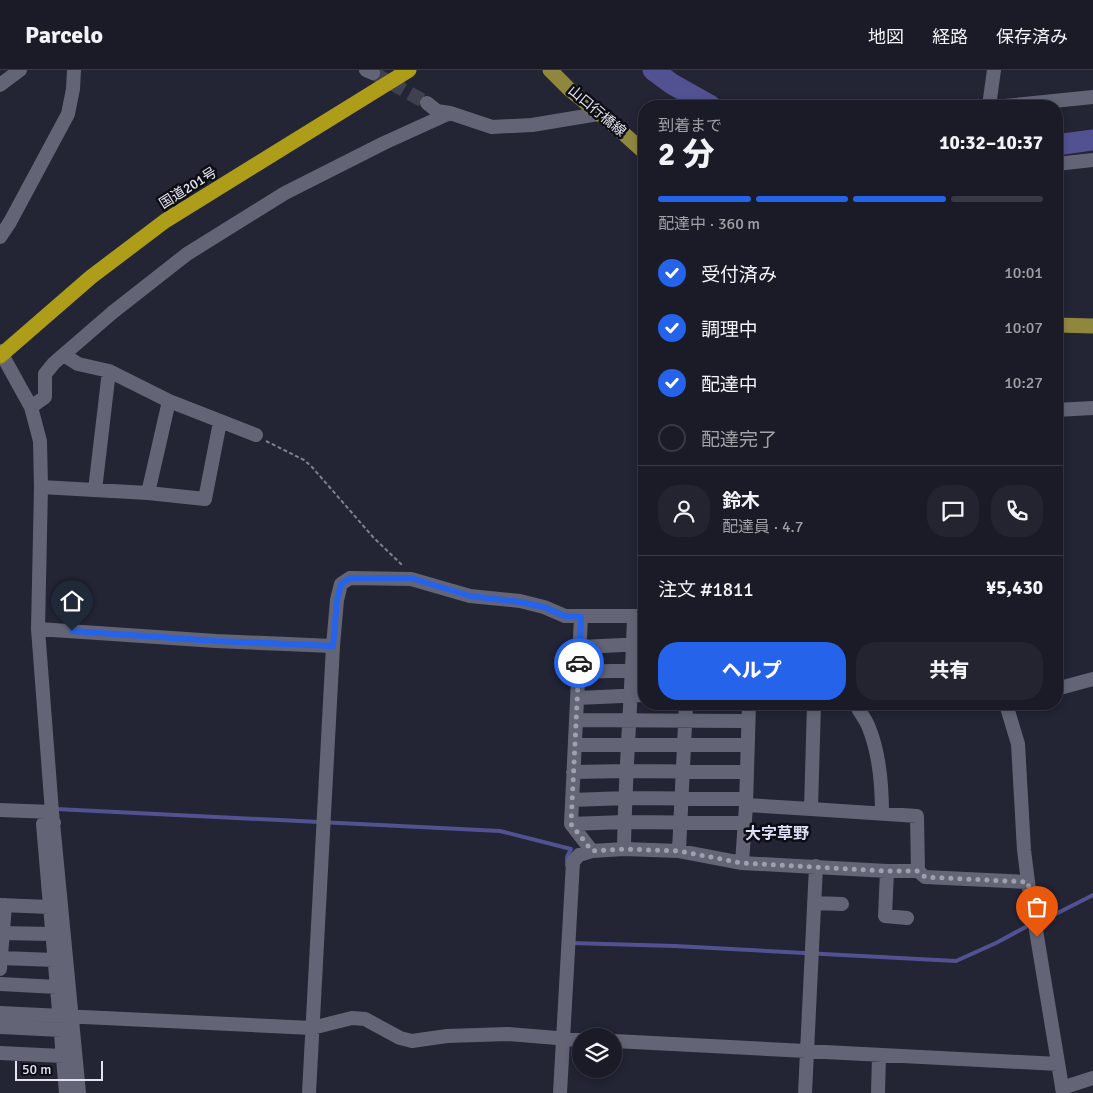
<!DOCTYPE html>
<html lang="ja">
<head>
<meta charset="utf-8">
<style>
  body { margin:0; font-family:Signika,"Noto Sans JP",sans-serif; background:#23242f; color:#f1f3f6; height:100vh; display:flex; flex-direction:column; font-size:19px; white-space:nowrap }
  * { box-sizing:border-box; margin:0 }
  p { font-size:16px; color:#9fa1a7 }
  .icon { flex:none; width:28px; height:28px; fill:none; stroke:currentColor; stroke-width:2; stroke-linecap:round; stroke-linejoin:round }
  .map { position:relative; flex:1; overflow:hidden }
  .panel { position:absolute; left:638px; top:30px; width:425px; height:610px; display:flex; flex-direction:column; background:#1a1b27; border-radius:20px; box-shadow:0 2px 8px #0003,0 0 0 1px #383944 }
  .panel>* { flex:none }
  .controls { position:absolute; left:572px; top:958px; display:grid; gap:10px }
  .controls a { display:grid; place-items:center; width:50px; height:50px; border-radius:50%; background:#1a1b27; box-shadow:0 2px 8px #0003,0 0 0 1px #383944; font-size:25px }
  .scale { position:absolute; left:15px; bottom:12px; width:88px; box-sizing:border-box; padding-left:5px; border:2px solid #e2e3ee; border-top:0; font-size:14px; line-height:18px; white-space:nowrap; color:#e2e3ee; -webkit-text-stroke:4px #0d0e15; paint-order:stroke }
  .pin { position:absolute; display:grid; place-items:center; width:42px; height:42px; color:#fff; margin:-51px -21px; border-radius:50% 50% 50% 0; rotate:-45deg; box-shadow:0 0 5px #0007 }
  .pin .icon { rotate:45deg }
  .courier { position:absolute; display:grid; place-items:center; width:50px; height:50px; margin:-25px; border:4px solid #2563eb; border-radius:50%; background:#fff; color:#222; box-shadow:0 1px 6px #0007 }
  .head em { font-style:normal; font-weight:800 }
  .head div { display:flex; flex-direction:column-reverse }
  .head { display:flex; align-items:center; justify-content:space-between; height:85px; padding:0 20px }
  h1 { font-size:32px; font-weight:800; line-height:38px }
  .bar { display:grid; grid-template-columns:repeat(4,1fr); gap:8px 5px; align-content:center; height:60px; padding:0 20px }
  .bar i { height:6px; border-radius:4px; background:#383944 }
  .bar .selected { background:#2563eb }
  .bar p { grid-column:span 4 }
  .line { display:flex; align-items:center; gap:12px; padding:0 20px; border-top:1px solid #383944 }
  .line div { flex:1 }
  .round { display:grid; place-items:center; flex:none; width:52px; height:52px; border-radius:20px; background:#23242f }
  ol { padding:0 20px; list-style:none }
  li { display:flex; align-items:center; gap:15px; height:55px }
  li p { margin-inline-start:auto }
  li .icon { padding:5px; border-radius:50%; background:#2563eb; color:#fff; stroke-width:4 }
  li:last-child { color:#9fa1a7 }
  li i { width:28px; height:28px; border:2px solid #383944; border-radius:50% }
  .primary-button { display:flex; gap:10px; margin-top:auto; padding:10px 20px }
  .primary-button a { flex:1; height:58px; border-radius:20px; background:#2563eb; color:#fff; font-size:20px; font-weight:800; line-height:58px; text-align:center }
  .primary-button a+a { background:#23242f; color:#f1f3f6 }
  header { display:flex; align-items:center; gap:30px; box-sizing:border-box; height:70px; padding:0 25px; background:#1a1b27; border-bottom:1px solid #383944 }
  header strong { font-size:24px }
  nav { display:flex; gap:28px; margin-inline-start:auto; font-size:18px }
  .map>svg:first-child { display:block }
</style>
</head>
<body>
<header>
<strong>Parcelo</strong>
<nav><a>地図</a><a>経路</a><a>保存済み</a></nav>
</header>
<div class="map">
<svg width="1093" height="1023" viewBox="0 0 1093 1023">
  <rect width="100%" height="100%" fill="#232434"/>
  <g fill="none" stroke-linecap="round" stroke-linejoin="round">
    <path stroke="#525292" stroke-width="4" d="M56,739L500,761L571,779L567,787V795
      M1038,853L1093,825
      M571,873L675,876L956,891L996,873L1033,853"/>
    <path stroke="#525292" stroke-width="21" d="M653,0L672,14L711,36
      M1056,75L1093,70"/>
    <path stroke="#404150" stroke-width="14" stroke-dasharray="14 7" stroke-linecap="butt" d="M373,3L427,33"/>
    <path stroke="#80818f" stroke-width="2" stroke-dasharray="4 2.5" stroke-linecap="butt" d="M266,371L304,390L312,397L373,467L403,496"/>
    <path stroke="#636577" stroke-width="14" d="M366,0L373,3
      M0,15L20,0
      M427,33L437,41L450,43L492,57L532,55L598,44
      M989,36L994,0
      M1005,36L1093,27
      M1056,94L1093,90
      M0,167L10,152L68,44L73,19L74,0
      M0,281L31,337L40,371L41,417L38,559L52,742L79,1023
      M64,285L78,294L109,301L169,331L256,365
      M31,337L45,327V304L54,293L113,242L187,184L285,123L384,73L450,43
      M1056,340L1093,338
      M41,417L148,423L205,429L220,352
      M95,420L109,301
      M148,423L169,331
      M581,547L571,754L592,781
      M38,559L216,571L333,576
      M580,577L644,574
      M578,602L644,600
      M1056,619L1093,609
      M577,628L644,625
      M856,634C859,642 866,649 869,658C880,685 882,715 882,744
      M1006,634L1018,674L1024,780L1028,812L1063,1023
      M576,650L741,651
      M575,675H740
      M573,702L627,701L739,702
      M572,730L626,728L738,729
      M746,735L811,739L814,634
      M811,739L917,746L918,801
      M0,740L52,742
      M54,753L43,754L66,1023
      M571,754L624,752L737,753
      M624,779C625,701 632,623 634,546
      M679,781L686,634
      M742,793L746,735L749,634
      M887,801L885,846L907,848
      M814,833L842,834
      M0,835L50,837
      M0,863L52,864
      M1,888L55,890
      M0,899L5,835
      M0,914L57,917
      M0,943L312,958L352,948L365,949L400,968L412,971L447,966L508,964L581,970
      M0,957L61,960
      M614,971L1058,994
      M0,983L63,986
      M1062,1018L1093,1008
      M309,1023L333,576L337,530L341,514L350,508L411,509L470,526L520,531L544,537L565,546H644
      M560,1023L573,792L579,785L592,781L624,779L679,781L742,793L887,801H918L925,807L1028,812
      M805,1023L816,796
      M878,1023L879,985"/>
    <path stroke="#90873f" stroke-width="15" d="M550,0L569,19L623,63L644,82
      M1056,255L1093,256"/>
    <path stroke="#ae9d19" stroke-width="15" d="M0,286L91,207L165,151L409,0"/>
  </g>
  <g fill="none" stroke-linecap="round" stroke-linejoin="round">
    <path stroke="#9fa0ad" stroke-width="5" stroke-dasharray="0 9" d="M579,593L571,754L592,781L624,779L679,781L742,793L887,801H918L925,807L1028,812L1037,867"/>
    <path stroke="#2563eb" stroke-width="6" d="M72,561L216,571L333,576L337,530L341,514L350,508H411L470,526L520,532L544,537L565,546L581,547L579,593"/>
  </g>
  <g text-anchor="middle" dominant-baseline="central" stroke-width="5" stroke-linejoin="round" paint-order="stroke">
    <g font-size="14" fill="#e2e3ee" stroke="#0d0e15">
      <text transform="translate(597 41) rotate(40)">山口行橋線</text>
      <text transform="translate(188 118) rotate(-32)">国道201号</text>
    </g>
    <g font-size="16" font-weight="bold" fill="#dddff4" stroke="#0d0e15">
      <text x="777" y="764">大字草野</text>
    </g>
  </g>
</svg>
<div class="controls">
<a><svg class="icon" aria-label="layers" viewBox="0 0 24 24"><path d="M12 4l9 5-9 5-9-5zM3 14l9 5 9-5"/></svg></a>
</div>
<div class="scale">50 m</div>
<div class="pin" style="left:1037px;top:867px;background:#ea580c"><svg class="icon" aria-label="bag" viewBox="0 0 24 24"><path d="M5 8h14l-1 12H6zM9 8a3 3 0 0 1 6 0"/></svg></div>
<div class="pin" style="left:72px;top:561px;background:#1f2937"><svg class="icon" aria-label="home" viewBox="0 0 24 24"><path d="M3 11l9-7 9 7M6 9v11h12V9"/></svg></div>
<div class="courier" style="left:579px;top:593px"><svg class="icon" aria-label="car" viewBox="0 0 24 24"><path d="M5 17H2v-5l4-1 3-4h7l3 4 3 1v5h-3M9 17h6M6 11h13"/><circle cx="7" cy="17" r="2"/><circle cx="17" cy="17" r="2"/></svg></div>
<section class="panel">
<div class="head"><div><h1>2 分</h1><p>到着まで</p></div><em>10:32–10:37</em></div>
<div class="bar"><i class="selected"></i><i class="selected"></i><i class="selected"></i><i></i><p>配達中 · 360 m</p></div>
<ol>
<li><svg class="icon" aria-label="check" viewBox="0 0 24 24"><path d="M5 12l5 5 9-10"/></svg>受付済み<p>10:01</p></li>
<li><svg class="icon" aria-label="check" viewBox="0 0 24 24"><path d="M5 12l5 5 9-10"/></svg>調理中<p>10:07</p></li>
<li><svg class="icon" aria-label="check" viewBox="0 0 24 24"><path d="M5 12l5 5 9-10"/></svg>配達中<p>10:27</p></li>
<li><i></i>配達完了</li>
</ol>
<div class="line" style="height:90px"><a class="round"><svg class="icon" aria-label="person" viewBox="0 0 24 24"><circle cx="12" cy="8" r="4"/><path d="M4 21q1-7 8-7t8 7"/></svg></a><div><b>鈴木</b><p>配達員 · 4.7</p></div><a class="round"><svg class="icon" aria-label="chat" viewBox="0 0 24 24"><path d="M4 5h16v11H9l-5 4z"/></svg></a><a class="round"><svg class="icon" aria-label="phone" viewBox="0 0 24 24"><path d="M5 4h4l2 5-3 2q2 4 5 5l2-3 5 2v4C11 20 4 13 5 4z"/></svg></a></div>
<div class="line" style="height:65px"><div>注文 #1811</div><b>¥5,430</b></div>
<div class="primary-button"><a>ヘルプ</a><a>共有</a></div>
</section>
</div>
</body>
</html>
